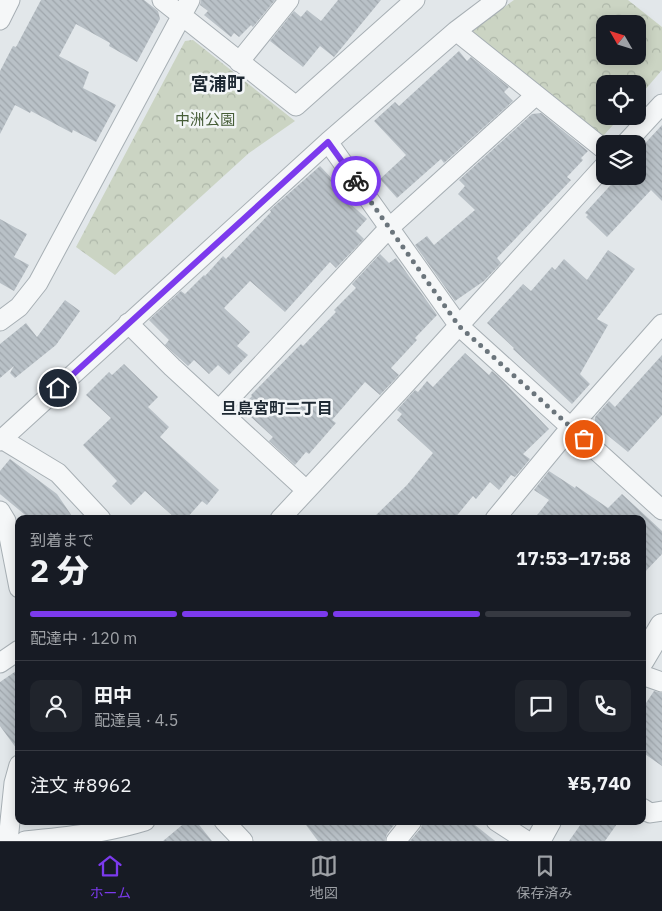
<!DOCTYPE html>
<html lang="ja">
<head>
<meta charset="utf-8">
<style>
  body { margin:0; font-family:"IBM Plex Sans","Noto Sans JP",sans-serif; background:#20242c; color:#f1f3f6; height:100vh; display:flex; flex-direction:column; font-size:19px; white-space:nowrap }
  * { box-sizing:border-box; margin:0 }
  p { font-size:16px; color:#9ea1a6 }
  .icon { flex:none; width:28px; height:28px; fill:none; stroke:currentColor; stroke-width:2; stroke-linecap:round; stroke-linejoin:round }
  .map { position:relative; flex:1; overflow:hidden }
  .sheet { position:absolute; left:15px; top:515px; width:631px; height:310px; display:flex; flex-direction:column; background:#171b24; border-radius:10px; box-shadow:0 2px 12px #0003 }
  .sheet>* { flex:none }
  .needle { width:32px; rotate:309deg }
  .controls { position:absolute; left:596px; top:15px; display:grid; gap:10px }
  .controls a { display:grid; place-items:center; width:50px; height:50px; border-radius:10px; background:#171b24; box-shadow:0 2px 12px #0003; font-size:25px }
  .pin { position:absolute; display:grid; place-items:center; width:42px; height:42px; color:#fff; margin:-21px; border:2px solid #fff; border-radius:50%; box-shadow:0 1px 5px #0007 }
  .courier { position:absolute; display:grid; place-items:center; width:50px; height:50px; margin:-25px; border:4px solid #7c3aed; border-radius:50%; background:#fff; color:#222; box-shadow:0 1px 6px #0007 }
  .headline em { font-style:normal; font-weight:800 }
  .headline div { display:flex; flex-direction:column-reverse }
  .headline { display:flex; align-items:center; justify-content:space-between; height:85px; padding:0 15px }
  h1 { font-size:32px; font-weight:800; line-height:38px }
  .bar { display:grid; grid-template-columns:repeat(4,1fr); gap:8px 5px; align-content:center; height:60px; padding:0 15px }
  .bar i { height:6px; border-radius:4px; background:#363941 }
  .bar .active { background:#7c3aed }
  .bar p { grid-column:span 4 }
  .line { display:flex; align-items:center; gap:12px; padding:0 15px; border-top:1px solid #363941 }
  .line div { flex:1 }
  .round { display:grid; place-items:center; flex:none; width:52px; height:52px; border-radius:10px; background:#20242c }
  .dock { display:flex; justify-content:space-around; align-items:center; height:70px; border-top:1px solid #363941; background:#171b24; font-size:14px; color:#9ea1a6 }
  .dock a { display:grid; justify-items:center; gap:2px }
  .dock .active { color:#7c3aed }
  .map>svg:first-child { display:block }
</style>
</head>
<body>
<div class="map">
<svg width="662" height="841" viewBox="0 0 662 841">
  <defs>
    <pattern id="park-crowns" width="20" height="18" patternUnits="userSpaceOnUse" patternTransform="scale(1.25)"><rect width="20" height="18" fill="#cbd4c3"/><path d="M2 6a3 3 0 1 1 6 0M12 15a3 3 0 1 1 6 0" fill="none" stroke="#aeb7a9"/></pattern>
    <pattern id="building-back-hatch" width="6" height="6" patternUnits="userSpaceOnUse" patternTransform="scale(1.25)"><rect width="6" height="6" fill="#b9c1c7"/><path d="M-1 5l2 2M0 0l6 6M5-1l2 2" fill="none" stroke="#9fa6ac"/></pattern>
  </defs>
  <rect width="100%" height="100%" fill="#e2e7ea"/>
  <path fill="url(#park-crowns)" fill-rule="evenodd" d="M514,0H628L662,27V70L638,98V84H605V116H621L596,144L467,34ZM605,24H638V56H605Z
    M193,40L295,121L249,153L115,275L76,247L185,41Z"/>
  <path fill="url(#building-back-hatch)" d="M41,0H144L158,11L160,19L137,62L109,46L110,43L76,24L59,56L89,72L83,88L116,105L96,142L73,130L72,133L31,111L30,113L15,105L0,134V71L13,46L16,47Z
    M201,0H275L253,27L251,25L239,37L234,33L231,37L204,15L208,11L200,5Z
    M338,0H381L334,57L320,46L303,67L270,41L294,11L301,17L307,10L321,21Z
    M459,51L467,61L471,57L509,87L504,92L513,101L444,163L441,159L397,198L380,179L406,155L374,121L395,102L399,106Z
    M541,113L588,151L581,158L583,160L567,177L571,180L497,258L501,263L484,281L455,301L415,245L427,236L434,245L475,210L458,194L465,186L459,180L532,114Z
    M662,125V201L651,190L607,237L586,217L588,215L585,213L619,176H638V151Z
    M320,166L339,186L335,190L367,219L356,231L364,239L336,268L330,262L285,312L250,281L224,308L250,332L237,346L248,355L229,375L218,365L209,374L194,360L188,366L165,345L169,340L149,320L181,291L185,294L204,275L205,276L223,256L226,259L271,212L270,210Z
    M0,219L27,234L14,257L29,265L14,291L0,283Z
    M608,250L635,269L597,319L608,325L580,374L590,384L572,404L513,349L514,348L487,323L523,284L531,291L552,267L555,270L564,259L587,280Z
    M380,254L389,263L396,258L437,315L415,338L417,340L391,368L399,375L380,395L365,382L332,420L336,423L309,454L306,452L295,465L269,441L273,437L241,408L252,396L251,395L301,344L303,346L336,312L334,310L356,288L352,284Z
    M65,300L80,311L56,345L15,378L10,373L14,366L0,378V344L26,323L37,337Z
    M465,353L489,375L492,371L498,376L549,429L523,454L530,459L515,477L511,475L499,490L490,482L476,499L473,496L454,519H372L407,485L433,453L397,420L402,414L397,410L415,390L418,392L427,381L433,387Z
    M662,355V415L628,452L595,425V417L609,401L615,407Z
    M124,364L158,397L148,407L169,427L160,437L219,490L207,505L202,501L186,519H176L145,491L131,505L112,486L117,481L83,445L111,418L86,395L109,372L112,375Z
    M10,459L57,494L74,519H30L0,494V471Z
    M549,471L575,488L576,486L608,508L622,494L662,531V554L642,575V519H534L549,500L534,490Z
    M19,669V752L0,726V682Z
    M654,691L662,693V766L642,752V709Z
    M187,821H196L212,841H163Z
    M303,821H397L387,834L385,841H318Z
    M423,821H470L495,841H410L421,828Z
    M583,821H619L605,841H569Z"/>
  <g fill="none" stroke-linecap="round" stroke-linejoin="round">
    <g stroke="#a7afb4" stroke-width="21">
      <path id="minor" d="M162,0L296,106L415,0
        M0,20L10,0
        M456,31L605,150
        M239,62L289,0
        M328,142L459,326L662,510
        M625,144L662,104
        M0,321L19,307L38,283L190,0
        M128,323L172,367L306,490
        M219,410L389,228L536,95
        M0,438L58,473L101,519
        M0,441L328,142L456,31L497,0
        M0,511L6,521L19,588
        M280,519L401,389L605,165
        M495,519L571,427L662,324
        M0,663L19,650
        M642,675L662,682
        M642,808L650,813L662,811
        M224,821L243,841
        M496,821L527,841
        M8,841L14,783L19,765
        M25,841C66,837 106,833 145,821
        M396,841L412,821"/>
    </g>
    <g stroke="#a7afb4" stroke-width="26">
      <path id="tertiary" d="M642,660L662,626
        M538,841L549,821"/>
    </g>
    <use href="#minor" stroke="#f5f7f8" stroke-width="19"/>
    <use href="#tertiary" stroke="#f5f7f8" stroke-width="24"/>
  </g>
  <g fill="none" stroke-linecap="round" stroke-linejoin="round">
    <path stroke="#6b757c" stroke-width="5" stroke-dasharray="0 9" d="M356,181L459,326L584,439"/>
    <path stroke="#7c3aed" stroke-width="6" d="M58,388L328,142L356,181"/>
  </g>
  <g text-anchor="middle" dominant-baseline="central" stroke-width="5" stroke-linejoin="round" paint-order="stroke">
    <g font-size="15" fill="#465d38" stroke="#f2f5f7">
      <text x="205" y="119">中洲公園</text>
    </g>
    <g font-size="16" font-weight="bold" fill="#1d2832" stroke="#f2f5f7">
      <text x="277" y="408">旦島宮町二丁目</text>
    </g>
    <g font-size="18" font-weight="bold" fill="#1d2832" stroke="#f2f5f7">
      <text x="218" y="83">宮浦町</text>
    </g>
  </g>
</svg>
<div class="controls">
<a><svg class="needle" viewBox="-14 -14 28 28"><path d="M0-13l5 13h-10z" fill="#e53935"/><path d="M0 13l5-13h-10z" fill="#9ea1a6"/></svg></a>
<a><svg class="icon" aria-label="locate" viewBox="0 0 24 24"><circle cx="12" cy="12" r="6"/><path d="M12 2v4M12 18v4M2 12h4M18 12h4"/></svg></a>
<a><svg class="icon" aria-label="layers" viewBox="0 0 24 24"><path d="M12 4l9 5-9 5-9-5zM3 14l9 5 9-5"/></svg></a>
</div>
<div class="pin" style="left:584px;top:439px;background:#ea580c"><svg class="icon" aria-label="bag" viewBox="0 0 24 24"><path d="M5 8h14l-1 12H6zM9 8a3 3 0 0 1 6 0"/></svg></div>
<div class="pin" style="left:58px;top:388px;background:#1f2937"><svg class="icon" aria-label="home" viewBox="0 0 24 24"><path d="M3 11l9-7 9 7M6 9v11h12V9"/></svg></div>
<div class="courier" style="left:356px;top:181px"><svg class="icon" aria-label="bike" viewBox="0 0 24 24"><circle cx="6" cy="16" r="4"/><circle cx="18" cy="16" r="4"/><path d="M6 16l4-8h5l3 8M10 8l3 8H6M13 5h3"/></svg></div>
<section class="sheet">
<div class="headline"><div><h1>2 分</h1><p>到着まで</p></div><em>17:53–17:58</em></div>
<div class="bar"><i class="active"></i><i class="active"></i><i class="active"></i><i></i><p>配達中 · 120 m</p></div>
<div class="line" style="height:90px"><a class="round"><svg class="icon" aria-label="person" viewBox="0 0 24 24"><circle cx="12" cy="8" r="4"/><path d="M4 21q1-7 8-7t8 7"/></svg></a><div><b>田中</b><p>配達員 · 4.5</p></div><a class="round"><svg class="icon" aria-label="chat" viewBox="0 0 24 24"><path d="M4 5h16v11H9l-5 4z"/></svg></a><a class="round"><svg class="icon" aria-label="phone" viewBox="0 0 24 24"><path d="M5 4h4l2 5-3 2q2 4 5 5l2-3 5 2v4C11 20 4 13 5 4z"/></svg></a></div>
<div class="line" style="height:65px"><div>注文 #8962</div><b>¥5,740</b></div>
</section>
</div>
<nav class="dock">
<a class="active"><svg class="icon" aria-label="home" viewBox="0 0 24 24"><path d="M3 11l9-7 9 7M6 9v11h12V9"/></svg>ホーム</a>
<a><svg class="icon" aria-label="map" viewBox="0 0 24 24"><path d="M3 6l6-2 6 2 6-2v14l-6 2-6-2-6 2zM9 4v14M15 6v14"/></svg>地図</a>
<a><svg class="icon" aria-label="saved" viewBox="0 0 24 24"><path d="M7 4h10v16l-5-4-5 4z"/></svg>保存済み</a>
</nav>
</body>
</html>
